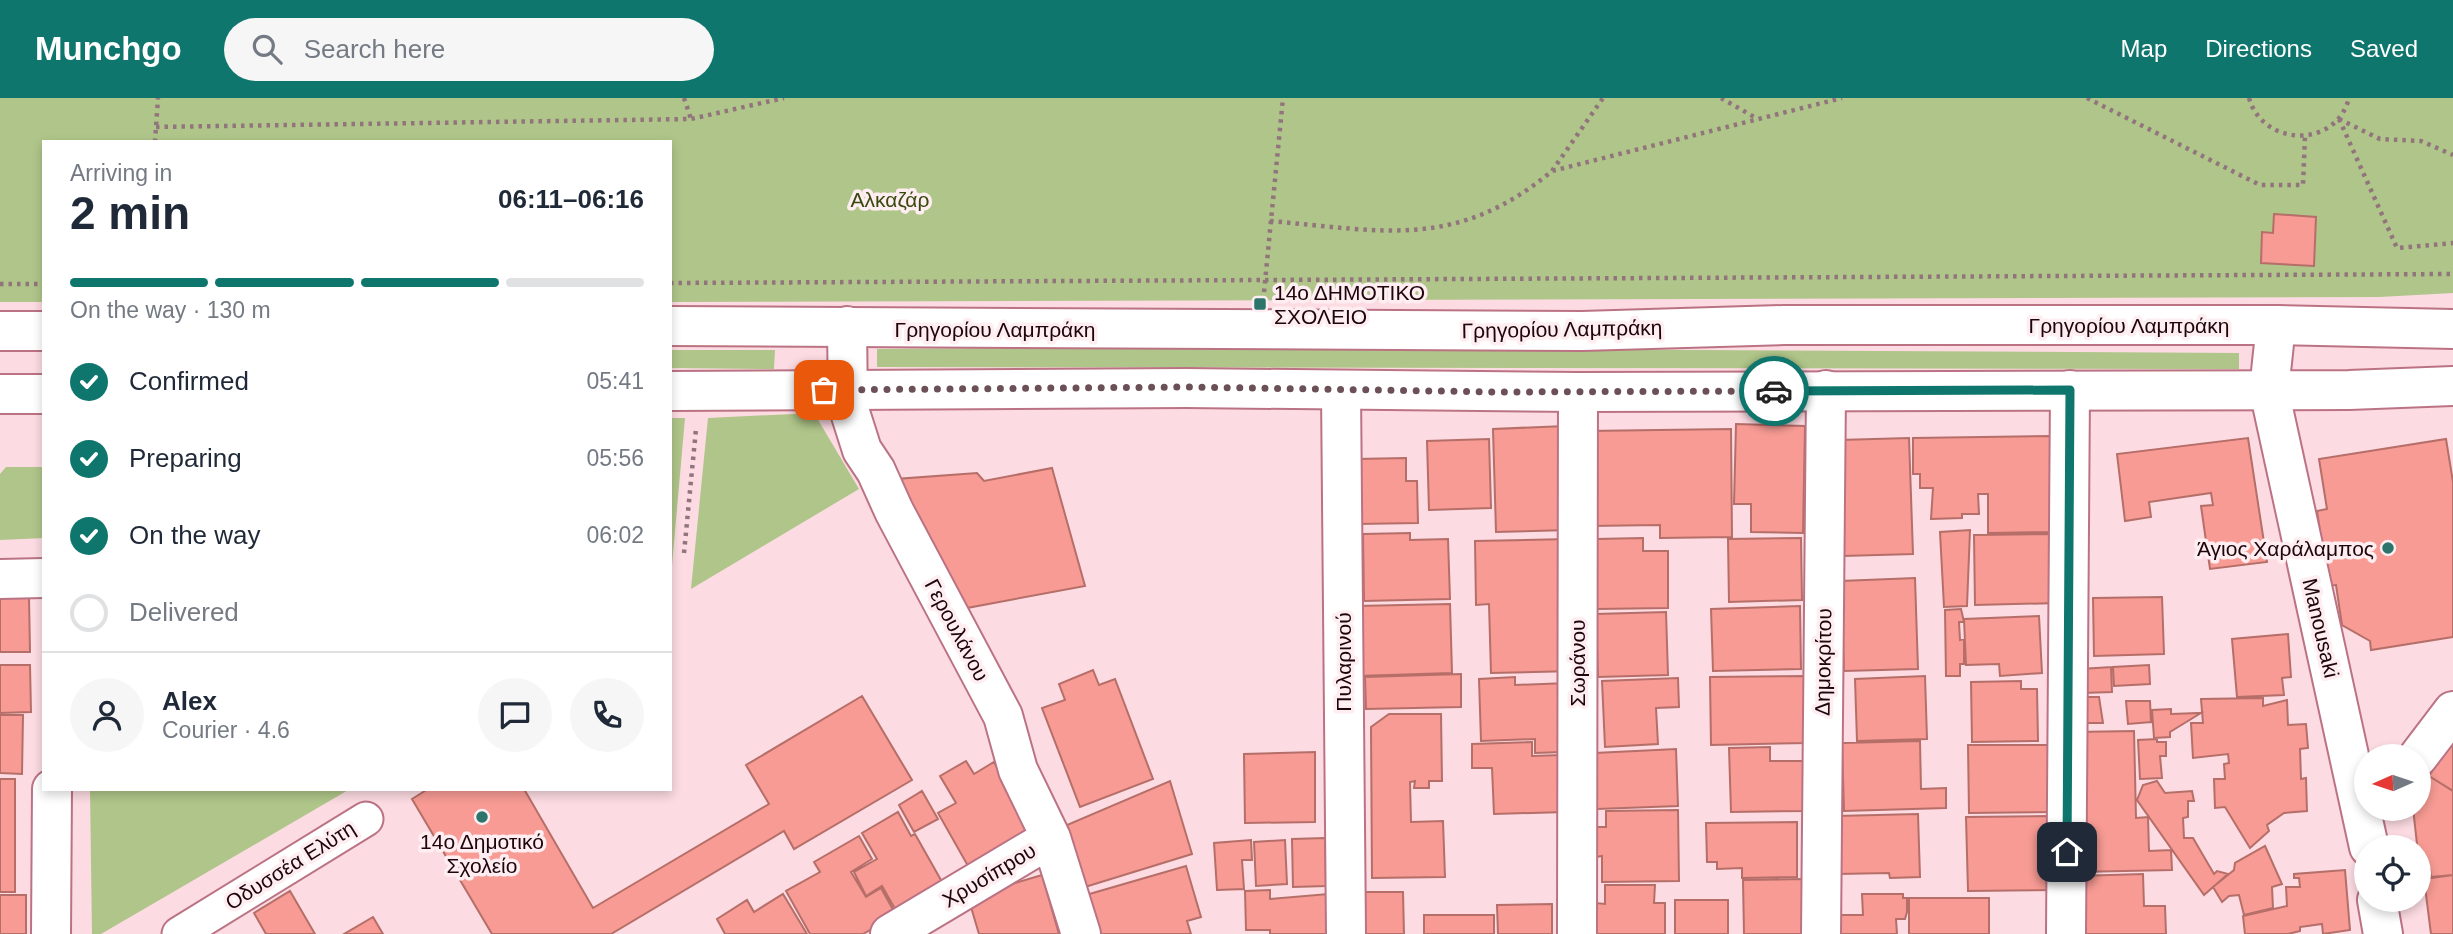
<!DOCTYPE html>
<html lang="en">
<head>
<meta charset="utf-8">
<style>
  body { margin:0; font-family:Helvetica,sans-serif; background:#f6f6f7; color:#1f2937; height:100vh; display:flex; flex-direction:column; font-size:26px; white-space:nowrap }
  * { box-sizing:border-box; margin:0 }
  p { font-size:23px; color:#747a83 }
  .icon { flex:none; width:38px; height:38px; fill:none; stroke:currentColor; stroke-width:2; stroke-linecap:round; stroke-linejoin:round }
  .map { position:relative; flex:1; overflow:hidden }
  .side { position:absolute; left:42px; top:42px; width:630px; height:651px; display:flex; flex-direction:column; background:#fff; border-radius:0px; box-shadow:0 4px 10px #0003 }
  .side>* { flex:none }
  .needle { width:46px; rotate:267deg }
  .buttons { position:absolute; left:2354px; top:646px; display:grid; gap:14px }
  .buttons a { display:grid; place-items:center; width:77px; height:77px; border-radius:50%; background:#fff; box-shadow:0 4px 10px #0003; font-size:35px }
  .pin { position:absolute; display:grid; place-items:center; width:60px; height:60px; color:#fff; margin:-30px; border-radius:14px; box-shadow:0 4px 10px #0006 }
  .courier { position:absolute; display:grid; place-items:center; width:70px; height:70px; margin:-35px; border:5px solid #0f766e; border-radius:50%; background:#fff; color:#222; box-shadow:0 2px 9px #0007 }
  .headline em { font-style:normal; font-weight:700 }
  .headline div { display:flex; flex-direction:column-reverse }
  .headline { display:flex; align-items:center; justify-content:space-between; height:119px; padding:0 28px }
  h1 { font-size:46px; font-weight:700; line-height:52px }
  .bar { display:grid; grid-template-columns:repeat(4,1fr); gap:10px 7px; align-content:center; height:84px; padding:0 28px }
  .bar i { height:9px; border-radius:5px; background:#e0e1e3 }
  .bar .selected { background:#0f766e }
  .bar p { grid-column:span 4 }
  .line { display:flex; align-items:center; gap:18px; padding:0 28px; border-top:2px solid #e0e1e3 }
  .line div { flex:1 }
  .round { display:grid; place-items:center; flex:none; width:74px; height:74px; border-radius:37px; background:#f6f6f7 }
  ol { padding:0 28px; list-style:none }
  li { display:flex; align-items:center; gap:21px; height:77px }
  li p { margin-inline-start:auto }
  li .icon { padding:7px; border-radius:50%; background:#0f766e; color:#fff; stroke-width:4 }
  li:last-child { color:#747a83 }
  li i { width:38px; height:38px; border:4px solid #e0e1e3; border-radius:50% }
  header { display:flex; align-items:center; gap:42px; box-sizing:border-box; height:98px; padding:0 35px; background:#0f766e; color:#fff }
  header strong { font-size:33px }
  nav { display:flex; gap:38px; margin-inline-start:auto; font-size:24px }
  .search { width:490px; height:63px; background:#f6f6f7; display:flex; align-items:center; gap:18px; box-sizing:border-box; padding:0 24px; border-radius:38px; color:#747a83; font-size:26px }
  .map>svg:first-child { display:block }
</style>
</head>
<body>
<header>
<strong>Munchgo</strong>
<div class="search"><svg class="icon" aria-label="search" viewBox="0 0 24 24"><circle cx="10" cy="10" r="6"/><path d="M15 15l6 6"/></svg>Search here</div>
<nav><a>Map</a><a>Directions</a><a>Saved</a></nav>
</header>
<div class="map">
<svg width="2453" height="836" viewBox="0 0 2453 836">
  <rect width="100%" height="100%" fill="#fcdbe2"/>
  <path fill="#afc589" d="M0,0H2453V195L2379,199L670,204V44H44V204H0Z
    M1185,249L2239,255V271L877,269V251Z
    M670,252H775L774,271L670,270Z
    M814,315L859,391L691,491L708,320Z
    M670,320H685L670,490Z
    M6,369H44V440L0,442V376Z
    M90,691H350L101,836H92Z"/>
  <path fill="#f79b94" stroke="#b66e69" stroke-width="2" d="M2274,116L2316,119L2314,168L2261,165L2262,134L2273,135Z
    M1736,326L1805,328L1803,435L1751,434V406H1734Z
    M1565,328L1569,432L1496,434L1493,331Z
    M1731,331L1732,439L1660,440V427L1589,428L1587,333Z
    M2051,338L2053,434L1988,435V396H1978L1979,416H1962V420L1931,421L1933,390H1920V376H1913V340Z
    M1909,340L1913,456L1843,458L1839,342Z
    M2248,340L2267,464L2210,471L2201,408L2213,407L2211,395L2149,404L2151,419L2125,423L2117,356Z
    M1489,341L1491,410L1429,412L1427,343Z
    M2446,341L2453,384V539L2371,552L2370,543L2342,527L2336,487L2328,488L2317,413L2327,411L2319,361Z
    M1406,360V383H1417L1418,425L1357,426L1356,361Z
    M1052,370L1085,488L956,512L896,381L977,375L984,383Z
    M1970,432L1967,508L1944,509L1940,434Z
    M1410,435V442L1448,441L1450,501L1364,503L1363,436Z
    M2056,436L2058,505L1975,507L1974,437Z
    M1643,440V453H1668V510L1597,511L1596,441Z
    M1801,440L1802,502L1729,504L1728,441Z
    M1570,441L1574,573L1491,575L1489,506L1476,507L1475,443Z
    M1915,480L1918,571L1844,573L1841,483Z
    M29,499L30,554H0V500Z
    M2162,499L2164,556L2094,558L2093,500Z
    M1450,506L1452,575L1357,578L1356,508Z
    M1800,508L1801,571L1713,573L1711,511Z
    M1961,511L1964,524H1959L1960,542L1964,541V566H1960V578H1946L1945,512Z
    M1666,514L1668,577L1598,579L1596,516Z
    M2039,518L2042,575L2000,578L1999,566L1966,567L1964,521Z
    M2288,536L2291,579L2282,580L2284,597L2237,599L2232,541Z
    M0,567H30L31,614L0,615Z
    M2149,567L2150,586L2114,588L2113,569Z
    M2111,569L2112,594L2082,595L2081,571Z
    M1093,572L1099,587L1115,581L1153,681L1080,709L1042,610L1065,602L1059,586Z
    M1461,576V609L1366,611L1365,579Z
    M1807,578L1808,645L1711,647L1710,579Z
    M1925,578L1927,641L1857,643L1855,581Z
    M1515,579V587L1567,585L1563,654L1535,655V641L1481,643L1479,581Z
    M1678,580L1679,609L1656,610L1658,646L1605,649L1602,583Z
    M2021,583V591H2037L2038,643L1972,644L1971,584Z
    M862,598L912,682L794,751L784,733L611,836H492L412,701L428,691H524L593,810L769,706L746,667Z
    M2083,599H2099L2103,625H2083Z
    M2263,600V608L2287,602L2288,627L2306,626L2308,650L2300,651L2301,681L2306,680L2307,713L2284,715L2267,727L2269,733L2250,750L2225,709L2215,710L2214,681H2225L2224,666L2229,665L2228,656L2193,660L2191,625H2203L2201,601Z
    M2126,603H2150L2151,624L2128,626Z
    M2171,611V616L2201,615L2170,634V639L2154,640L2152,612Z
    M1389,616H1441L1442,683H1429V690H1414L1415,683L1410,684L1411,724L1443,723L1445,779L1372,780L1371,629Z
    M0,617H23L22,676L0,675Z
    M2134,633L2136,720L2148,719L2149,753L2171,752L2172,772L2077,774L2074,634Z
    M2453,640V693L2429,678Z
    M2157,641V644H2166V658H2160L2162,680L2140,681L2138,642Z
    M1920,643L1921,691L1946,690V710L1844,713L1842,645Z
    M1532,644V658L1562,657L1564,714L1494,716L1492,670H1472V646Z
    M1968,647H2049L2050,714L1969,715Z
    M1770,649V663H1805L1806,713L1731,714L1729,650Z
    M1676,651L1678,708L1597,711L1595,655Z
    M1315,654V724L1245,725L1244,656Z
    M966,663L974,676L994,664L1032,732L968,768L938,715L956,705L940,678Z
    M2429,678L2453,693V777L2431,779L2430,771L2420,773L2413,710H2418V695Z
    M0,681H15V794H0Z
    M1170,683L1192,756L1085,789L1067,727Z
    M2157,683L2165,695L2192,693L2194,703H2188V719L2183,720L2184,740H2193L2214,776L2217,773L2228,776L2204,797L2137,702L2143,687Z
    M922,693L938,721L914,734L899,707Z
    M1678,712L1679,783L1602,784V758L1596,759L1595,729H1606V713Z
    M898,714L911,738L915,736L946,791L899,818L882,788L866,798L854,774L877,761L862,735Z
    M1918,716L1920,779L1890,780L1889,775L1838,776L1836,718Z
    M2049,718L2050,792L1968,793L1966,719Z
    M1797,724V779L1742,780V770L1717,771V764H1707L1706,725Z
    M859,738L872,761L851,774L866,799L881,790L896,817L863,836H810L786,793L820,774L814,764Z
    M1325,740L1326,788L1293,789L1292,741Z
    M1251,742L1252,762H1242L1244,791L1217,792L1214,745Z
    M1285,742L1287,786L1256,788L1254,744Z
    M2265,748L2282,786L2272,789L2273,810L2244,817L2239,797L2229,798L2222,804L2213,789L2234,772L2235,765Z
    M1186,768L1201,819L1187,823L1191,836H1097L1086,797Z
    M2345,772L2350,832L2323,836L2322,826L2300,829V833L2288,836H2245L2243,818L2287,808L2286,789H2300L2299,780H2294V776Z
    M2143,776L2144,808H2165L2166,836H2079L2077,778Z
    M1042,777L1059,836H979L968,799Z
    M2453,777V836H2431L2424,781Z
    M1803,781L1804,836H1744L1743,782Z
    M1605,787H1655L1654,805H1665V836H1596V805L1605,806Z
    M1270,792V801L1328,796L1329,836H1270V832H1246L1245,793Z
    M290,793L315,836H266L254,815Z
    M1360,794H1403L1404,836H1361Z
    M783,796L807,836H725L717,821L747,802L754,814Z
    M1862,796H1903V800H1907V814L1905,821H1896L1897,836H1837V817H1863Z
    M0,797H26V836H0Z
    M1909,800H1989V836H1909Z
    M1675,802H1728V836H1675Z
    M1552,806V836H1498L1497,807Z
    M1424,817H1494V836H1424Z
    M373,819L383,836H344Z"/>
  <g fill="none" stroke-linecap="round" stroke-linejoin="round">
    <g stroke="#bb7384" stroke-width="37">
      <path id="pedestrian" d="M179,836L366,721"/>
    </g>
    <g stroke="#bb7384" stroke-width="42">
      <path id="minor" d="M847,228L848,308L862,352L876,373L894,413L1003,618L1018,672L1051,740L1081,836
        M1341,293L1346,836
        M0,481L44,480
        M51,836L52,691
        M890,836L1051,740
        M1577,836L1578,294
        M1821,836L1826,292
        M2066,836L2070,292"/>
    </g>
    <g stroke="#bb7384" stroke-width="42">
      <path id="tertiary" d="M2276,227L2269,292L2369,749
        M2418,659L2453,613
        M2377,802L2383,836"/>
    </g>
    <g stroke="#bb7384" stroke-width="42">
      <path id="primary" d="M670,228L1582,233L1784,227H2276L2453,231
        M0,233H44
        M670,293L1186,290L1578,294L2349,292L2453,288
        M0,296H44"/>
    </g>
    <path stroke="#92757c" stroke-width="4.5" stroke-dasharray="3.5 5" stroke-linecap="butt" d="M684,0L691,21
      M1721,0L1756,20
      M2087,0L2260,87H2303L2305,38
      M2249,0C2263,49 2336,51 2349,0
      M2339,21L2397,150L2453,145
      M2339,21L2380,41L2421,43L2453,57
      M156,29L691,21L784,0
      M155,44L158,0
      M1552,73L1603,0
      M1270,123C1384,133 1457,152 1552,73L1842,0
      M670,185L2453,176
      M0,186H44
      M1264,194L1283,0
      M684,455L696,331"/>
    <use href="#pedestrian" stroke="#fff" stroke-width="33"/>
    <use href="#minor" stroke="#fff" stroke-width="38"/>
    <use href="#tertiary" stroke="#fff" stroke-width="38"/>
    <use href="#primary" stroke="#fff" stroke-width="38"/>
  </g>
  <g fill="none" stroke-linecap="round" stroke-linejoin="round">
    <path stroke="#6c5057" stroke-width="7" stroke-dasharray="0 12.6" d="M824,292L1186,289L1499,294L1774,293"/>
    <path stroke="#0f766e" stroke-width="9" d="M1774,293L2070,292L2067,754"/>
  </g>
  <g fill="#2d746c" stroke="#feedf1" stroke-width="2.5">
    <rect x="1253" y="199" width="14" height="14" rx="3.5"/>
    <circle cx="2388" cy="450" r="7"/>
    <circle cx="482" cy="719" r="7"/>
  </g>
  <g text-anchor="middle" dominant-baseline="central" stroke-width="7" stroke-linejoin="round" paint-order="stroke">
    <g font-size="21" fill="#38490e" stroke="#feedf1">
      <text x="890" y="101">Αλκαζάρ</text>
    </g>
    <g font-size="21" fill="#1e050c" stroke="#feedf1" text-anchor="start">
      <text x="1274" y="194">14ο ΔΗΜΟΤΙΚΟ<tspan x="1274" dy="24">ΣΧΟΛΕΙΟ</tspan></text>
      <text x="2374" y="450" text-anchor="end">Άγιος Χαράλαμπος</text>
      <text x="482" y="743" text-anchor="middle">14ο Δημοτικό<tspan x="482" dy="24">Σχολείο</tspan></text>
    </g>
    <g font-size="21" fill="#1e050c" stroke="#feedf1">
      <text x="2129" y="227">Γρηγορίου Λαμπράκη</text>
      <text x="995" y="231">Γρηγορίου Λαμπράκη</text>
      <text transform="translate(1562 231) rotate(-1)">Γρηγορίου Λαμπράκη</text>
      <text transform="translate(2321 530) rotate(77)">Manousaki</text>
      <text transform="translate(957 532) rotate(62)">Γερουλάνου</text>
      <text transform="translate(1343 564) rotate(-90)">Πυλαρινού</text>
      <text transform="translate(1823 564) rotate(-89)">Δημοκρίτου</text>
      <text transform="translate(1577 565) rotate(-90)">Σωράνου</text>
      <text transform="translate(290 767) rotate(-32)">Οδυσσέα Ελύτη</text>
      <text transform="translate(989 777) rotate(-31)">Χρυσίπpου</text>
    </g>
  </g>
</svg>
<div class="buttons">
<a><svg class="needle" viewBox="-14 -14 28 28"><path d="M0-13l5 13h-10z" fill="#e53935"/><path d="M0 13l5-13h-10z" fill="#747a83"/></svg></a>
<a><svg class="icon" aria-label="locate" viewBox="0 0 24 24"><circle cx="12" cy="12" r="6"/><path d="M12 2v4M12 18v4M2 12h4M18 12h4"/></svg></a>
</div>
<div class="pin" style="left:824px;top:292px;background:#ea580c"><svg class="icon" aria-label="bag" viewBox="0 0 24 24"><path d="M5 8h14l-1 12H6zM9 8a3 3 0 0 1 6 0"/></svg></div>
<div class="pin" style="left:2067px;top:754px;background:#1f2937"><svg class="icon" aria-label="home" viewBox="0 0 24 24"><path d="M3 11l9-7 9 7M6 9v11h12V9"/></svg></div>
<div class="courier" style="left:1774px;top:293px"><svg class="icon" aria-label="car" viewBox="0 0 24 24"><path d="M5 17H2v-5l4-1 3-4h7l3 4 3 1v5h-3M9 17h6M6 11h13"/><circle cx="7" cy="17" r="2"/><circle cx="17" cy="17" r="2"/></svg></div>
<section class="side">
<div class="headline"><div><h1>2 min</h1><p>Arriving in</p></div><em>06:11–06:16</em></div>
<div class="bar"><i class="selected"></i><i class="selected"></i><i class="selected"></i><i></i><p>On the way · 130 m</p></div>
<ol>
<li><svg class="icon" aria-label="check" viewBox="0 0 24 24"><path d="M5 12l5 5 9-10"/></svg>Confirmed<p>05:41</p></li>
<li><svg class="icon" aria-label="check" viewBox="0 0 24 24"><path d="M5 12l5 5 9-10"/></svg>Preparing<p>05:56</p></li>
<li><svg class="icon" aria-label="check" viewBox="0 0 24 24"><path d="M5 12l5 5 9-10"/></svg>On the way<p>06:02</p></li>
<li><i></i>Delivered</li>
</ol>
<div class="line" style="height:126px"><a class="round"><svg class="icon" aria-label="person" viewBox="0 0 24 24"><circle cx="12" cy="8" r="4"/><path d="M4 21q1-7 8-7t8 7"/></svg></a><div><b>Alex</b><p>Courier · 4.6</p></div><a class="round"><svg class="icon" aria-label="chat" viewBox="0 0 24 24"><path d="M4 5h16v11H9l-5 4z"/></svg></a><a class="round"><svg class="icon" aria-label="phone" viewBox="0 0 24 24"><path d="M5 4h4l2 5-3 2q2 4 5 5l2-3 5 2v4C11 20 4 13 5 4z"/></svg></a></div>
</section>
</div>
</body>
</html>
